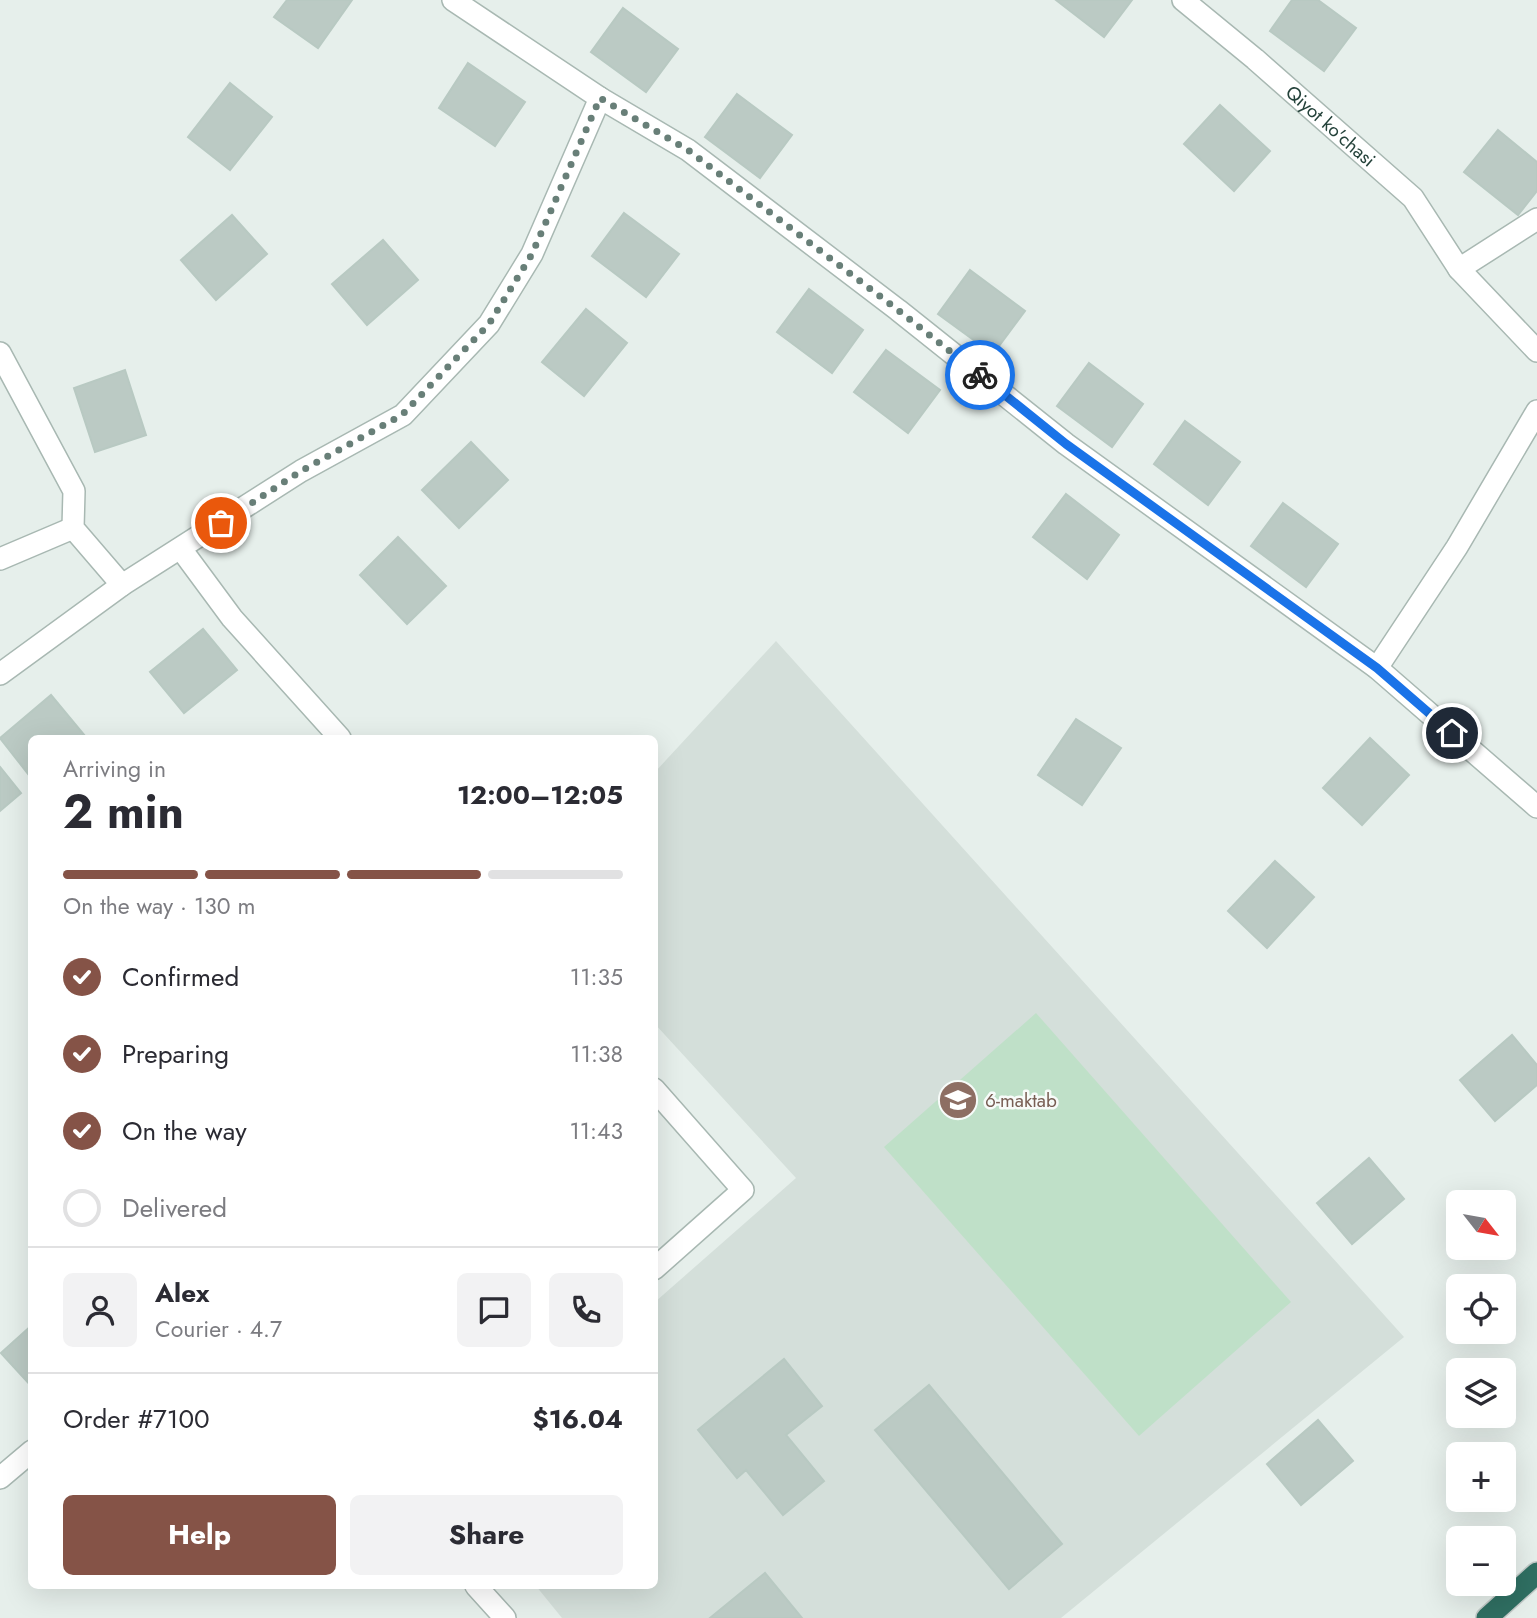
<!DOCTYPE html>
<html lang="en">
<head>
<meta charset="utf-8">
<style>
  body { margin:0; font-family:Jost,sans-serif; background:#f2f2f3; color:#2b2b33; height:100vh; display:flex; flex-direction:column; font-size:26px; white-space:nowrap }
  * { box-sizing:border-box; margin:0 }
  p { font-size:23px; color:#7c7c81 }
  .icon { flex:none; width:38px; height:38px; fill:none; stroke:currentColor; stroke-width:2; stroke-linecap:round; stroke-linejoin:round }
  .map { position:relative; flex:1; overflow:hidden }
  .panel { position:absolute; left:28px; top:735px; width:630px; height:854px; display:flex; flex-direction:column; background:#fff; border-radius:10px; box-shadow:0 7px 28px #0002 }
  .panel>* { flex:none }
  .needle { width:46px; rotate:121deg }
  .buttons { position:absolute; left:1446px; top:1190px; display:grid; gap:14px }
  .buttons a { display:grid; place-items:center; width:70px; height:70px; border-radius:10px; background:#fff; box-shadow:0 7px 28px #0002; font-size:35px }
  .pin { position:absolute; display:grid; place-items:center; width:60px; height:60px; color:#fff; margin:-30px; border:4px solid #fff; border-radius:50%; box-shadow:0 2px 7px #0007 }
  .courier { position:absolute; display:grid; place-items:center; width:70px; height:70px; margin:-35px; border:5px solid #1a73e8; border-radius:50%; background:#fff; color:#222; box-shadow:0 2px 9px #0007 }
  .head em { font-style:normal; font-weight:700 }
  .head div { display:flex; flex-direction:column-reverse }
  .head { display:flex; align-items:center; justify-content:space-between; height:119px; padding:0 35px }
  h1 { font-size:46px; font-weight:700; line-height:52px }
  .bar { display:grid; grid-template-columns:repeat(4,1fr); gap:10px 7px; align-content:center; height:84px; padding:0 35px }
  .bar i { height:9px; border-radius:5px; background:#e1e1e2 }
  .bar .current { background:#855347 }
  .bar p { grid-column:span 4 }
  .line { display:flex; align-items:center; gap:18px; padding:0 35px; border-top:2px solid #e1e1e2 }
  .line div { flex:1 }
  .round { display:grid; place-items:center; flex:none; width:74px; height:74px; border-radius:10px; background:#f2f2f3 }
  ol { padding:0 35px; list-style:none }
  li { display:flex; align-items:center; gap:21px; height:77px }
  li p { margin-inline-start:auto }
  li .icon { padding:7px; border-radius:50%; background:#855347; color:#fff; stroke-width:4 }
  li:last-child { color:#7c7c81 }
  li i { width:38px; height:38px; border:4px solid #e1e1e2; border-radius:50% }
  .cta { display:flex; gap:14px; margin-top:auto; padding:14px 35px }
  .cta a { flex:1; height:80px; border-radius:10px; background:#855347; color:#fff; font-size:28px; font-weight:700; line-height:80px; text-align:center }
  .cta a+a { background:#f2f2f3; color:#2b2b33 }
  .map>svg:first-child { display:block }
</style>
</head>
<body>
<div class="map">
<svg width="1537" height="1618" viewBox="0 0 1537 1618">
  <rect width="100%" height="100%" fill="#e6efeb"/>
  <path fill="#d4dfda" d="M776,641L1404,1337L1061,1618H562L536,1586H654L655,1302L796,1178L654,1023L655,772Z"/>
  <path fill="#bfe0c8" d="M1036,1013L1291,1302L1139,1436L884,1147Z"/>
  <path fill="#bbcac4" stroke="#b8c9c2" stroke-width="2" d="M287,0H352L318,48L274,17Z
    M1056,0H1132L1104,37Z
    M1292,0H1318L1356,28L1324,71L1270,31Z
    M623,8L678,49L646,92L591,52Z
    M468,63L525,102L495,146L439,108Z
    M230,83L272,117L230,170L188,137Z
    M737,94L792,135L760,178L705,137Z
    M1220,105L1270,151L1234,191L1184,144Z
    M1498,130L1537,162V191L1518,215L1464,172Z
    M624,213L679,254L646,297L592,256Z
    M232,215L267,254L216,300L181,260Z
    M383,240L418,280L367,325L332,284Z
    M970,270L1025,311L993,354L938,314Z
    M809,289L863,330L832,373L777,332Z
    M586,309L627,343L584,396L542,362Z
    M886,350L940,390L908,433L854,392Z
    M1089,363L1143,404L1112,447L1057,406Z
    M125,370L146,435L95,452L74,388Z
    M1185,421L1240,462L1208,505L1154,464Z
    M471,442L508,480L459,528L422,490Z
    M1066,494L1119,535L1087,579L1033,537Z
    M1283,503L1338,544L1306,587L1251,546Z
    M398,537L446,586L407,624L360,575Z
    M203,629L237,670L184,713L150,672Z
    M51,695L85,736L83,738H32V779L0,738Z
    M1076,719L1121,748L1082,805L1038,775Z
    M1370,738L1409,775L1362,825L1323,788Z
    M0,767L21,793L0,811Z
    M1275,861L1314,897L1267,948L1228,911Z
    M1512,1035L1537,1065V1085L1495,1121L1460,1080Z
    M1369,1158L1404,1199L1352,1244L1317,1203Z
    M32,1325V1387L1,1353Z
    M784,1359L822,1406L786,1435L824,1481L783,1515L746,1470L737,1478L698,1430Z
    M929,1385L1062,1544L1009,1589L875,1430Z
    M1318,1420L1353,1461L1301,1505L1267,1464Z
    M765,1573L802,1618H710Z"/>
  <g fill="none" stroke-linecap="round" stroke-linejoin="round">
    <g stroke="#a8b8b2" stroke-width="24">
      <g id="street">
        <path d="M453,0L600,98L688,150L898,310L1066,444L1377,668L1537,807"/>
        <path id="s1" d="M1183,0L1255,59L1413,198L1459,269"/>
        <path d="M1537,219L1459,269L1537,351"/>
        <path d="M0,353L74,491L73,528L122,585"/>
        <path d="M181,549L232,618L340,738"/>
        <path d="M0,559L73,528"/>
        <path d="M1377,668L1457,547L1537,411"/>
        <path d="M0,674L122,585L301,471L403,415L489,324L532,254L600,98"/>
        <path d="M654,1089L743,1190L654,1269"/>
        <path d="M0,1478L32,1451"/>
        <path d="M476,1586L505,1618"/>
      </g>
    </g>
    <g stroke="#c2cac8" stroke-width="24">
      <path id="highway" d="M1487,1618L1537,1573"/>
    </g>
    <use href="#street" stroke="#fff" stroke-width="21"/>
    <use href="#highway" stroke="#2f6f62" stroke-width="21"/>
  </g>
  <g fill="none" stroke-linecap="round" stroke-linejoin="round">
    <path stroke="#687f78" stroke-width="7" stroke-dasharray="0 12.6" d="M221,523L301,471L402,415L489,324L532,254L600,98L688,150L898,310L980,375"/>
    <path stroke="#1a73e8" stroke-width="9" d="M980,375L1066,444L1377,668L1452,733"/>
  </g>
  <defs>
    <g id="school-disc" transform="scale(2.0125)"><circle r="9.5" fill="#8d6e63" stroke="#f7fbf9"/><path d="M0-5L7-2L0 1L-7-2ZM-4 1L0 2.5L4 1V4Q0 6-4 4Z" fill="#fff"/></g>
  </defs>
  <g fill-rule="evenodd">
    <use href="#school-disc" x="958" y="1100"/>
  </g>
  <g text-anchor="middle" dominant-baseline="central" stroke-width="5" stroke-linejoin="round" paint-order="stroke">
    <g font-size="19" fill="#24423a" stroke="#f7fbf9">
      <text stroke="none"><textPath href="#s1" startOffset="194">Qiyot ko'chasi</textPath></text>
    </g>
    <g font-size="19" fill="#785e54" stroke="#f7fbf9" text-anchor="start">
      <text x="985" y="1100">6-maktab</text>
    </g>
  </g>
</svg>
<div class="buttons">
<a><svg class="needle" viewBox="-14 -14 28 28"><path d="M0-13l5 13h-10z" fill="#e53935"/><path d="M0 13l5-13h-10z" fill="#7c7c81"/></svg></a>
<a><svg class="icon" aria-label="locate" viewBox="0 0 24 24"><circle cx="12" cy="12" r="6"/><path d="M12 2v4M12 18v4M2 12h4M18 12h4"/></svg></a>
<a><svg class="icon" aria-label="layers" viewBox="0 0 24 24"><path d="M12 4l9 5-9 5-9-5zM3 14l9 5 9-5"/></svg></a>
<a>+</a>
<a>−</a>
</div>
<div class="pin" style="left:221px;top:523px;background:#ea580c"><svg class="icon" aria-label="bag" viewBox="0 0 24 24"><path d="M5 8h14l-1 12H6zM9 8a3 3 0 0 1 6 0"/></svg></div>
<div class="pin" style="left:1452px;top:733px;background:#1f2937"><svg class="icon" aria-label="home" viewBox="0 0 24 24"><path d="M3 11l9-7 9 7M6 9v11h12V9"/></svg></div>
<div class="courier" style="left:980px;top:375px"><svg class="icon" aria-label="bike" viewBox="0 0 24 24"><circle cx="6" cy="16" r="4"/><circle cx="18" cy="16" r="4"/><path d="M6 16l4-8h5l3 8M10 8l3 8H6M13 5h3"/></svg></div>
<section class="panel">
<div class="head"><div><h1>2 min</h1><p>Arriving in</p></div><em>12:00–12:05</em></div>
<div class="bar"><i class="current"></i><i class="current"></i><i class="current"></i><i></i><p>On the way · 130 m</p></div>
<ol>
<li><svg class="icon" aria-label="check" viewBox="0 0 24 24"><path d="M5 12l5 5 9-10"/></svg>Confirmed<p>11:35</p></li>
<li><svg class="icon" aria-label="check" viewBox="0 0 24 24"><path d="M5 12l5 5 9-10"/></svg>Preparing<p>11:38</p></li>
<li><svg class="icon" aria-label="check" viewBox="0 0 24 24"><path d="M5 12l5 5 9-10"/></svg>On the way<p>11:43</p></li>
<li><i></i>Delivered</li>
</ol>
<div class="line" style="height:126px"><a class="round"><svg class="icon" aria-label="person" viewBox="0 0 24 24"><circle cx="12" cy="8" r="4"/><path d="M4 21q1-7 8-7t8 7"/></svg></a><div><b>Alex</b><p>Courier · 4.7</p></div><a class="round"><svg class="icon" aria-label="chat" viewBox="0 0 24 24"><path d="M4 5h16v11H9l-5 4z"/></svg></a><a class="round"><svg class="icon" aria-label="phone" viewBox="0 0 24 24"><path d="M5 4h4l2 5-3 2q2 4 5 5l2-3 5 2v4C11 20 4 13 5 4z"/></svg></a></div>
<div class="line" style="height:91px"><div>Order #7100</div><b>$16.04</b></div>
<div class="cta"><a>Help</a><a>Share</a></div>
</section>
</div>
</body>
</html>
